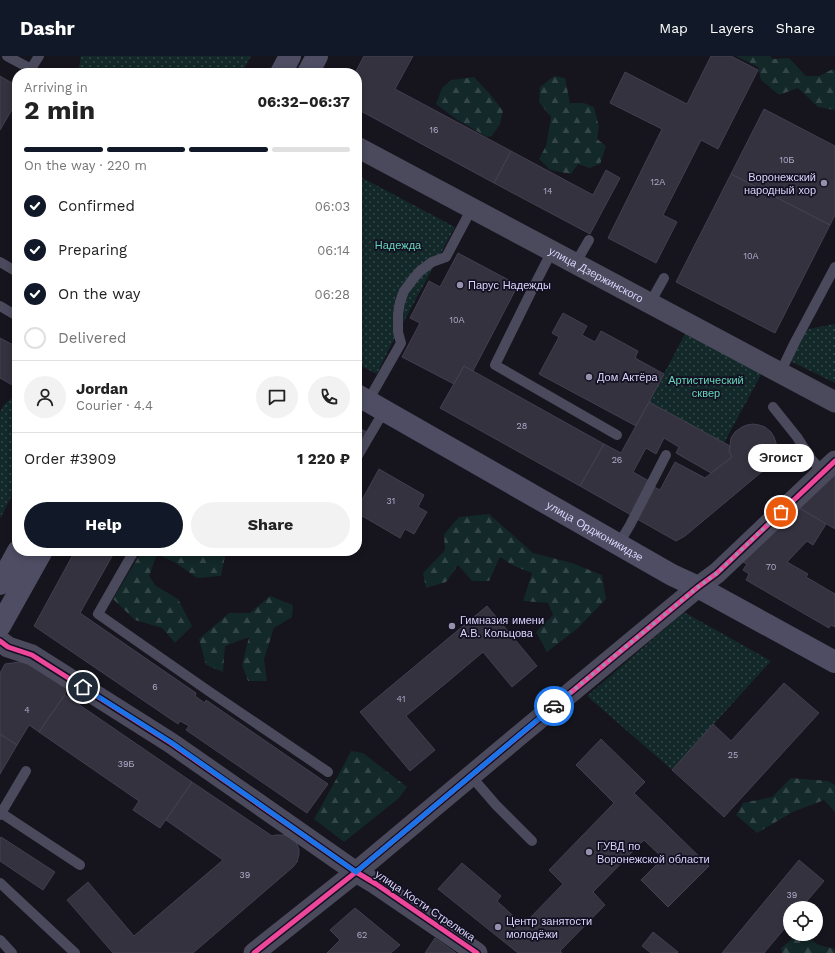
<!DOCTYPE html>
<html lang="en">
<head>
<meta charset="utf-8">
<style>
  body { margin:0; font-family:"Work Sans",sans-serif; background:#f2f2f2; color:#222; height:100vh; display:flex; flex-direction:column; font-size:15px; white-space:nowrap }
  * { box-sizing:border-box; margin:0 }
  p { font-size:13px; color:#767676 }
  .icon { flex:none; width:22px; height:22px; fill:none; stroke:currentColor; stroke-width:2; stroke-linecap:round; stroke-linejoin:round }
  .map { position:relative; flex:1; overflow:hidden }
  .details { position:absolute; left:12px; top:12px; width:350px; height:488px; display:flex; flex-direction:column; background:#fff; border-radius:16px; box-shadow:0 2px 6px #0003 }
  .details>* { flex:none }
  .tools { position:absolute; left:783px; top:845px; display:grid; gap:8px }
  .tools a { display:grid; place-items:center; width:40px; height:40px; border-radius:50%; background:#fff; box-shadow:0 2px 6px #0003; font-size:20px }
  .pin { position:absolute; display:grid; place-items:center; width:34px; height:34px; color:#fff; margin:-17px; border:2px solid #fff; border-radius:50%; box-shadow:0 1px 4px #0007 }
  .courier { position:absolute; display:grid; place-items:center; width:40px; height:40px; margin:-20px; border:3px solid #1a73e8; border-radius:50%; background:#fff; color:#222; box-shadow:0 1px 5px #0007 }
  .bubble { position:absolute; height:28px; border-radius:14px; background:#fff; box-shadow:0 2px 6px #0003; font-size:13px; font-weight:700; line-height:28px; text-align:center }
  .head em { font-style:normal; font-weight:700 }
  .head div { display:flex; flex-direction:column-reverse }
  .head { display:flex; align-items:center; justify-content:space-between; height:68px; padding:0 12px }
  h1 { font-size:26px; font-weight:700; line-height:30px }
  .bar { display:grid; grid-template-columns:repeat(4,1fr); gap:6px 4px; align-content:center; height:48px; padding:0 12px }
  .bar i { height:5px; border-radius:3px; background:#e0e0e0 }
  .bar .selected { background:#111827 }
  .bar p { grid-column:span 4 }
  .line { display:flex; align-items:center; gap:10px; padding:0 12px; border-top:1px solid #e0e0e0 }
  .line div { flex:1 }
  .round { display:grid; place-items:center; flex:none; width:42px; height:42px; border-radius:21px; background:#f2f2f2 }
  ol { padding:0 12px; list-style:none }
  li { display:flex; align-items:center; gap:12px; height:44px }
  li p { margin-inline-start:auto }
  li .icon { padding:4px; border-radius:50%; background:#111827; color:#fff; stroke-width:4 }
  li:last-child { color:#767676 }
  li i { width:22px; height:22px; border:2px solid #e0e0e0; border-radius:50% }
  .cta { display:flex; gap:8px; margin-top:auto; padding:8px 12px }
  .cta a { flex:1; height:46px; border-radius:24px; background:#111827; color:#fff; font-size:16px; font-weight:700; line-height:46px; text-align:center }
  .cta a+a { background:#f2f2f2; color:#222 }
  header { display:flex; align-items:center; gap:24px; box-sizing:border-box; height:56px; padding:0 20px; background:#111827; color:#fff }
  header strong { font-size:19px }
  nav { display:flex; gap:22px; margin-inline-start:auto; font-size:14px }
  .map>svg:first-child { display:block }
</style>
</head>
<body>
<header>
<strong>Dashr</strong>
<nav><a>Map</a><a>Layers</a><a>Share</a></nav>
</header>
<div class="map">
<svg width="835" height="897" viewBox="0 0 835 897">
  <defs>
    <pattern id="forest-firs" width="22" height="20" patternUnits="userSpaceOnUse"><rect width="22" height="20" fill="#132828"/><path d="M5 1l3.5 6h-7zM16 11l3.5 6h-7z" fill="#354648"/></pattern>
    <pattern id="park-dots" width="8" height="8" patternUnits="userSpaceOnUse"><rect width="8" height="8" fill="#132828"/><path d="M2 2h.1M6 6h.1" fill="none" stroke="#354648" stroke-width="1.8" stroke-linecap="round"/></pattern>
  </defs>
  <rect width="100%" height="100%" fill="#16141d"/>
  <path fill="url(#forest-firs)" d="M736,0H770L773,3L789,2L806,20H819L833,13L835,14V53L834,54L818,51L798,32L779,39L761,24L758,11Z
    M554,20L565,22L570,47H584L594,51L599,71L597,83L606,90L600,108L590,112L578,108L571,118L550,114L539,103L546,90L551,61L539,46L540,31Z
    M474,21L490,38L503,55L500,68L492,80L487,81L456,63L436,48L442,32L451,24Z
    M489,458L533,497L572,507L602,519L606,543L578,572L547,596L536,576L553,559L548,547L523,545L532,517L514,510L500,501L489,525H472L458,509L446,526L426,532L423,517L445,494L444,478L459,461Z
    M142,495H226L221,520L197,522L176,507L157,498L149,520L156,530L178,543L192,570L175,587L162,572L135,564L113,543Z
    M270,540L293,549L292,561L274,572L264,603L267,625H248L242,609L249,581L225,590L223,616L206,609L199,583L229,557H250Z
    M351,695L363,697L407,731L399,742L344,786L314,763L339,718Z
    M791,722L828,725L835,729V756L824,744L793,756L757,777L736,759L743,747L772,741Z
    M798,878H802L819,889L835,893V897H782L781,892Z"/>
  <path fill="url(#park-dots)" d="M81,0H251L242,17H76L79,11Z
    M357,119L455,171L389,293L377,318L357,308Z
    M835,268V327L788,304L808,273Z
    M687,274L763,315L724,387L649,346Z
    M17,337V429L0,463V356L3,350Z
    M684,556L771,605L672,714L587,640Z"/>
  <path fill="#34323f" stroke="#433f50" d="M364,0H413L395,33L511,95L494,127L357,53V17H355Z
    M711,0H731L758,14L718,93L701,84L663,159L677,166L656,207L608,182L662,73L610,47L625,16L687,48Z
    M0,20L17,30V45L0,74Z
    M764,53L835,90V159L830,169L731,118Z
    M511,95L593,139L606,114L620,122L590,178L494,127Z
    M731,118L830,169L775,277L676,226Z
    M458,197L518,229L473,315L464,310L454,328L402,301L420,267L410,262L429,225L440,231Z
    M563,257L587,270L582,279L595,286L601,275L638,295L635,302L664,318L636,370L539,318L559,281L552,277Z
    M0,282L17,291V325L14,330L0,322Z
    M464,310L604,388L580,430L440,352Z
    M649,346L730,390L729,395L732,401L711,417L676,397L679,391L664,382L656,398L646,392L633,416L649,425L631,459L580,430L604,388L621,397Z
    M753,368L759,369L765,371L771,376L774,381L777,390V396L773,405L764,414L685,480L676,485L637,463L654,431L660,434L675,406L705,422L732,401L729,395L730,390L731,382L735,376L742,371L747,369Z
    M357,371L367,376L357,393Z
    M379,413L424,439L418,451L427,456L414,478L405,473L400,482L357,457V453Z
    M835,413V473L796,450Z
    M796,450L826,468L813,489L807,485L787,506L808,518L806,521L835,538V571L831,569L829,572L746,524L749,518L743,514L747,508L743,506Z
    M75,495H115L80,557L196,637L195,640L205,647L206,644L328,728L307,757L186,674L189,670L180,665L178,668L34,570Z
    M282,495H293L291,500Z
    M487,550L537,610L512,631L483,596L445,628L406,660L435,694L410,715L360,656Z
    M34,604L71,629L39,676L29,669L17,689L0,678V617L5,608Z
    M784,627L819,657L724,761L672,714L713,668L731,685Z
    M65,639L192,726L160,772L133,754L139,745L39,676Z
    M0,678L17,689L0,718Z
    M601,683L645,726L634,737L709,810L668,851L641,824L663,802L644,784L593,836L605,849L560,895L562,897H518L438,833L462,807L501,840L497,845L523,869L563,828L549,814L614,747L576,709Z
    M192,726L272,780L276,779H285L296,786L299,793V798L297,806L293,811L193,897H113L67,844L88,826L134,880L223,804L166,764Z
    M1,781L55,816L43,834L0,805V782Z
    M799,804L824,825L801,852H790V866L764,897H722Z
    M355,852L400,889L391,897H327L340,884L330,874Z
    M653,876L678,896L677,897H651L642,890Z
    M435,882L456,897H425Z"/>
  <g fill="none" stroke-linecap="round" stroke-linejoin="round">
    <path stroke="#4b4a5d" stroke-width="10" d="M7,0L31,13L39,0
      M552,195L531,236L495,309L617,379
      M0,206L17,216
      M575,208L589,184
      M650,247L664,222
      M0,250L17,260
      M780,317L795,286L835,211
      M368,345L401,287L398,276V258L400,246L404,235L413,223L420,215L432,206L446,201L472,152
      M773,351L797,381L811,403L823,416
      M357,401L384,355
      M618,489L630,469L666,399
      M134,495L98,558L207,634L328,716
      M471,720L496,749L532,785
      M1,757L80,809
      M0,759L26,715
      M0,827L75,897
      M0,884L12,897"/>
    <g stroke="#4b4a5d" stroke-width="21">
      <path id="s1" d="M357,91L835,346"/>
      <path d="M0,585L8,591L32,599L171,687L356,816L376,828L477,897"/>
      <path d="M254,897L356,816L516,682L698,531L717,517L835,405"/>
    </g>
    <g stroke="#4e4d63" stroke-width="22">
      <path d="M281,17L290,0"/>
      <path d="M308,17L317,0"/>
      <path id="s2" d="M357,339L672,519L698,531L835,606"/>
      <path d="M0,528L18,495"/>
      <path d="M0,570L42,495"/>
    </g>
    <g stroke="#131021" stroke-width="8">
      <path id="cycleway" d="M0,585L8,591L32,599L171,687L356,816L376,828L477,897
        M254,897L356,816L516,682L698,531L717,517L835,405"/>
    </g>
    <use href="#cycleway" stroke="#ed469a" stroke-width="5"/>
  </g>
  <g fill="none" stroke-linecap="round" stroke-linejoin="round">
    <path stroke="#9591ad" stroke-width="4" stroke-dasharray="0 7.2" d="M554,650L698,531L717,517L781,456"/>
    <path stroke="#1a73e8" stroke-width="5" d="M83,631L172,687L356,816L554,650"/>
  </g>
  <g fill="#9591ad" stroke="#131021" stroke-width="1.5">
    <circle cx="824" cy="127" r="4"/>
    <circle cx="460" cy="229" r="4"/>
    <circle cx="589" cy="321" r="4"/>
    <circle cx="452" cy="570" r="4"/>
    <circle cx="589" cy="796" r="4"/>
    <circle cx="498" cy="871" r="4"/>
  </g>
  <g text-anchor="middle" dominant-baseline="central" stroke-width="3.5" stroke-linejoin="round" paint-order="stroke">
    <g font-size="9" fill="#b0accc">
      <text x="434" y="74">16</text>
      <text x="787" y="104">10Б</text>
      <text x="658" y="126">12А</text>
      <text x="548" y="135">14</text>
      <text x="751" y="200">10А</text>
      <text x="457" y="264">10А</text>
      <text x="522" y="370">28</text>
      <text x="617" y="404">26</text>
      <text x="391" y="445">31</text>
      <text x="771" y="511">70</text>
      <text x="155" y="631">6</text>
      <text x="401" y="643">41</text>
      <text x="27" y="654">4</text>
      <text x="733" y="699">25</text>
      <text x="126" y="708">39Б</text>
      <text x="245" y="819">39</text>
      <text x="792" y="839">39</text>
      <text x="362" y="879">62</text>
    </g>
    <g font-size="11" fill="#d9d4fb" stroke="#131021" text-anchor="start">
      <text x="816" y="121" text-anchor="end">Воронежский<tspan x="816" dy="13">народный хор</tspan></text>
      <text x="468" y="229">Парус Надежды</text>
      <text x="597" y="321">Дом Актёра</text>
      <text x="460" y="564">Гимназия имени<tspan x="460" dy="13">А.В. Кольцова</tspan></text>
      <text x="597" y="790">ГУВД по<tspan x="597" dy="13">Воронежской области</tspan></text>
      <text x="506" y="865">Центр занятости<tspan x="506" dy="13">молодёжи</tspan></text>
    </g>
    <g font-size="11" fill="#66d5ba" stroke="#131021">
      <text x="398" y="189">Надежда</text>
      <text x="706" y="324">Артистический<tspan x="706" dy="13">сквер</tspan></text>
    </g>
    <g font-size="11" fill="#d9d4fb" stroke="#131021">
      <text stroke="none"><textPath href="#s1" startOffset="271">улица Дзержинского</textPath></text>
      <text stroke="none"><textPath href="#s2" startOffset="274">улица Орджоникидзе</textPath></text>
      <text transform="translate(425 850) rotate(34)">улица Кости Стрелюка</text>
    </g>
  </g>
</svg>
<div class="tools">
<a><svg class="icon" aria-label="locate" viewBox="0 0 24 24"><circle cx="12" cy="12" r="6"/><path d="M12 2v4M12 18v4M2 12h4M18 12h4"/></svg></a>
</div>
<div class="pin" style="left:781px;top:456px;background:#ea580c"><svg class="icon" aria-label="bag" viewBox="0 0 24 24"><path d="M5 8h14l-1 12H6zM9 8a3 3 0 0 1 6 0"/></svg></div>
<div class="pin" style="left:83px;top:631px;background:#1f2937"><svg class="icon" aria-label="home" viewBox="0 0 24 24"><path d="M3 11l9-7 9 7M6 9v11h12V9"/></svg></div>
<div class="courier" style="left:554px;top:650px"><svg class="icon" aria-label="car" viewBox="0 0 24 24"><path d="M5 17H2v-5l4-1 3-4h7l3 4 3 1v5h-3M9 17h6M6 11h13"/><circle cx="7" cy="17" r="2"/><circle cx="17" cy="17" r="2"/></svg></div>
<div class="bubble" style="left:748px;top:388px;width:66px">Эгоист</div>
<section class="details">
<div class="head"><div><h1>2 min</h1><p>Arriving in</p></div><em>06:32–06:37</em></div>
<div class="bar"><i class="selected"></i><i class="selected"></i><i class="selected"></i><i></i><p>On the way · 220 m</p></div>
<ol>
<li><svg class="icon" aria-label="check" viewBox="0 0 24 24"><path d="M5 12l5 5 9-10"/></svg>Confirmed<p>06:03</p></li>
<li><svg class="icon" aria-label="check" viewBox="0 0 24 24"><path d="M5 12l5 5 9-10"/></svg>Preparing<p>06:14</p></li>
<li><svg class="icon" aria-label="check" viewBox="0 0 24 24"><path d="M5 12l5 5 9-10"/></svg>On the way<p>06:28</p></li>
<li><i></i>Delivered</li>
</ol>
<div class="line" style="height:72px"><a class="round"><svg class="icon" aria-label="person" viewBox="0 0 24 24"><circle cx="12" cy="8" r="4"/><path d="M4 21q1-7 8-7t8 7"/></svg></a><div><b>Jordan</b><p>Courier · 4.4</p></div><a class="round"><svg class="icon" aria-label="chat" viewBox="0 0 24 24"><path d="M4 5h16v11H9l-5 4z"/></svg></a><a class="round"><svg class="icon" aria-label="phone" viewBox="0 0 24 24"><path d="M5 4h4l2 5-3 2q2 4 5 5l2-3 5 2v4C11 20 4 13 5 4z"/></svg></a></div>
<div class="line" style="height:52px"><div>Order #3909</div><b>1 220 ₽</b></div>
<div class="cta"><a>Help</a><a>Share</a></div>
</section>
</div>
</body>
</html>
